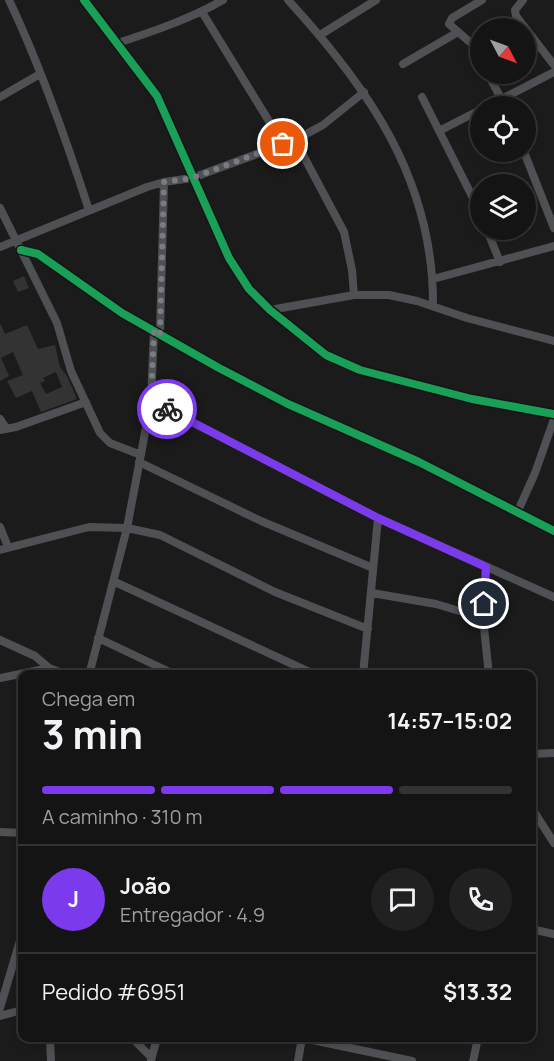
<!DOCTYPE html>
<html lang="pt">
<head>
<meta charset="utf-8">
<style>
  body { margin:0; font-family:Manrope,sans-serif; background:#212122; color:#f1f3f6; height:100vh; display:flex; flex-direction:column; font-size:22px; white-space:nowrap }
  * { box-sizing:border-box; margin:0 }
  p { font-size:20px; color:#9d9ea0 }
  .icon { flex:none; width:33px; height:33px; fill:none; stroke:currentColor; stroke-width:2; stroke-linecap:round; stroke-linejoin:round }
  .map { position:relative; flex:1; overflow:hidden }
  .side { position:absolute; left:18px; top:670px; width:518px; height:372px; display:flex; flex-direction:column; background:#141414; border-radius:12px; box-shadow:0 3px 9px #0003,0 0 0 2px #333334 }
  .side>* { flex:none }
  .needle { width:39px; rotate:131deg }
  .buttons { position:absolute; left:470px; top:18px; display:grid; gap:12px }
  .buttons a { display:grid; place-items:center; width:66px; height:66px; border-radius:50%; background:#141414; box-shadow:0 3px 9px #0003,0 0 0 2px #333334; font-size:30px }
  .pin { position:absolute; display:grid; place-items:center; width:51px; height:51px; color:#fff; margin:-26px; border:3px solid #fff; border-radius:50%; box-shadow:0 2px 6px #0007 }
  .courier { position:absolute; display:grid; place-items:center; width:60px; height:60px; margin:-30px; border:4px solid #7c3aed; border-radius:50%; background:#fff; color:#222; box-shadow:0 2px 8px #0007 }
  .headline em { font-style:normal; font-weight:700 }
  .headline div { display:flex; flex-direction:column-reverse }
  .headline { display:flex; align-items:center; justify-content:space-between; height:102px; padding:0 24px }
  h1 { font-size:39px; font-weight:700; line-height:45px }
  .bar { display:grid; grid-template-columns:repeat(4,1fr); gap:9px 6px; align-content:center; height:72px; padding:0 24px }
  .bar i { height:8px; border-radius:4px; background:#333334 }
  .bar .current { background:#7c3aed }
  .bar p { grid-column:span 4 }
  .line { display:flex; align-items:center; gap:15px; padding:0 24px; border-top:2px solid #333334 }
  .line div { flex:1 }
  .round { display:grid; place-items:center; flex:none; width:63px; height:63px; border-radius:32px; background:#212122 }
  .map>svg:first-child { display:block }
</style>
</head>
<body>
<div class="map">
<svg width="554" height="1061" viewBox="0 0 554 1061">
  <rect width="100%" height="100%" fill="#1b1b1b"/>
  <path fill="#333" fill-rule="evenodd" d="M24,276L29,288L18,292L13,281Z
    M0,323L5,334L27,325L38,349L55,345L60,367L67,376L77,399L41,412L32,391L16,398L7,381L23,375L13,352L1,358L9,376L0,381ZM56,372L62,387L46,394L40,383L45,381L43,378Z"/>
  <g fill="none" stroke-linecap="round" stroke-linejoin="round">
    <path stroke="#4f5054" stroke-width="8" d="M9,0C41,67 66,139 89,210
      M84,0L157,96L229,258L249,289L270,310L326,355L360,370L472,399L554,414
      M288,0C369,88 434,181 433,306
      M523,0L515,10L516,16L554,65
      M202,12L283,144
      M320,35L376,0
      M118,43C154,31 190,19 223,0
      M480,58L472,44L449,24L452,18L482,0
      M403,64L458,32
      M488,74L505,106
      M0,97L40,74
      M422,97L480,212
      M488,106L554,72
      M439,131L480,110
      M295,140L344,232L352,270L354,295
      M524,152L554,228
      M0,208L57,323L71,371L100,433L110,443L141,455
      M487,230L500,262
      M0,247L147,187L164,182L192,178L295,140L323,125L364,92
      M21,250L38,254L122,313L219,368L288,404L419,462L554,531
      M433,279L554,246
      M270,310L354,295H389L417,301L467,318L554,341
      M160,334L164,182
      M151,401L378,518L554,597
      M0,419L6,428
      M0,430L16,427L86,402
      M139,462L261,521L373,568
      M517,513L535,473L554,419
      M0,527L8,547
      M0,550L89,527L127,528L160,535L275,592L368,629
      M486,567L483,618L489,675
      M115,582L316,675
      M372,593L436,604L483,618
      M98,638L176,675
      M0,640L35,656L49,668
      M89,675L127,528L151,401L154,330
      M363,675L378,518
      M0,678L49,668L68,675
      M531,754L554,753
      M531,807L554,843
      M0,832L22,833
      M531,929L554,934
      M0,1008L22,934
      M0,1016L22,1010
      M50,1038L51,1061
      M132,1038L151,1057
      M303,1038L412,1061
      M151,1060L157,1038
      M298,1061L302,1038
      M473,1061L478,1038"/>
    <g stroke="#151517" stroke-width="11">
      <path id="cycleway" d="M84,0L157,96L229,258L249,289L270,310L326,355L360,370L472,399L554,414
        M21,250L38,254L122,313L219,368L288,404L419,462L554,531"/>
    </g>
    <use href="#cycleway" stroke="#1a9f57" stroke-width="8"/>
  </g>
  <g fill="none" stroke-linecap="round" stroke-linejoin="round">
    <path stroke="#797c83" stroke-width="6" stroke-dasharray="0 10.8" d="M167,409L151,401L154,330L160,334L164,182L192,178L283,144"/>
    <path stroke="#7c3aed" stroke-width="8" d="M167,409L378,518L486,567L484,604"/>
  </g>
</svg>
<div class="buttons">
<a><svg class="needle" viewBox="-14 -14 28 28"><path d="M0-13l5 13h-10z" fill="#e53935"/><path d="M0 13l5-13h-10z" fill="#9d9ea0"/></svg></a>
<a><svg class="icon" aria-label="locate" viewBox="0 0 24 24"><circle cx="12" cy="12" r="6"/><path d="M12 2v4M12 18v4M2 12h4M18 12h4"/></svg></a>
<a><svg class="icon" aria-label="layers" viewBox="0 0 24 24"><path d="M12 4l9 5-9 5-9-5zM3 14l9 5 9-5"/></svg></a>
</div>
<div class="pin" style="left:283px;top:144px;background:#ea580c"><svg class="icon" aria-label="bag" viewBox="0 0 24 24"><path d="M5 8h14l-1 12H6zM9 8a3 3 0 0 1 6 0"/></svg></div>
<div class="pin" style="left:484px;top:604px;background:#1f2937"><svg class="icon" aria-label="home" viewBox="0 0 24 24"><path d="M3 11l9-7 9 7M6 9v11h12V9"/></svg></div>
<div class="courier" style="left:167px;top:409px"><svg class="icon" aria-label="bike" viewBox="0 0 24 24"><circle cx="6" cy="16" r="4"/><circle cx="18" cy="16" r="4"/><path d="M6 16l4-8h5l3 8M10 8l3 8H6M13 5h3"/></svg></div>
<section class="side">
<div class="headline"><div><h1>3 min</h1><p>Chega em</p></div><em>14:57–15:02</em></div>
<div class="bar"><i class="current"></i><i class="current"></i><i class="current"></i><i></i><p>A caminho · 310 m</p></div>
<div class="line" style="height:108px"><b class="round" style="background:#7c3aed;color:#fff">J</b><div><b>João</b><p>Entregador · 4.9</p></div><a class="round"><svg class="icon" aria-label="chat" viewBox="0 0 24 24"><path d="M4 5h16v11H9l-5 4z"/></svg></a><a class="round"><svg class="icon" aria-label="phone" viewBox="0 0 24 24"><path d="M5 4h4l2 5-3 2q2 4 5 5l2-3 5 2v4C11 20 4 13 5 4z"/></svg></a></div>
<div class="line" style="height:78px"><div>Pedido #6951</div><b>$13.32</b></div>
</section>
</div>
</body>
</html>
